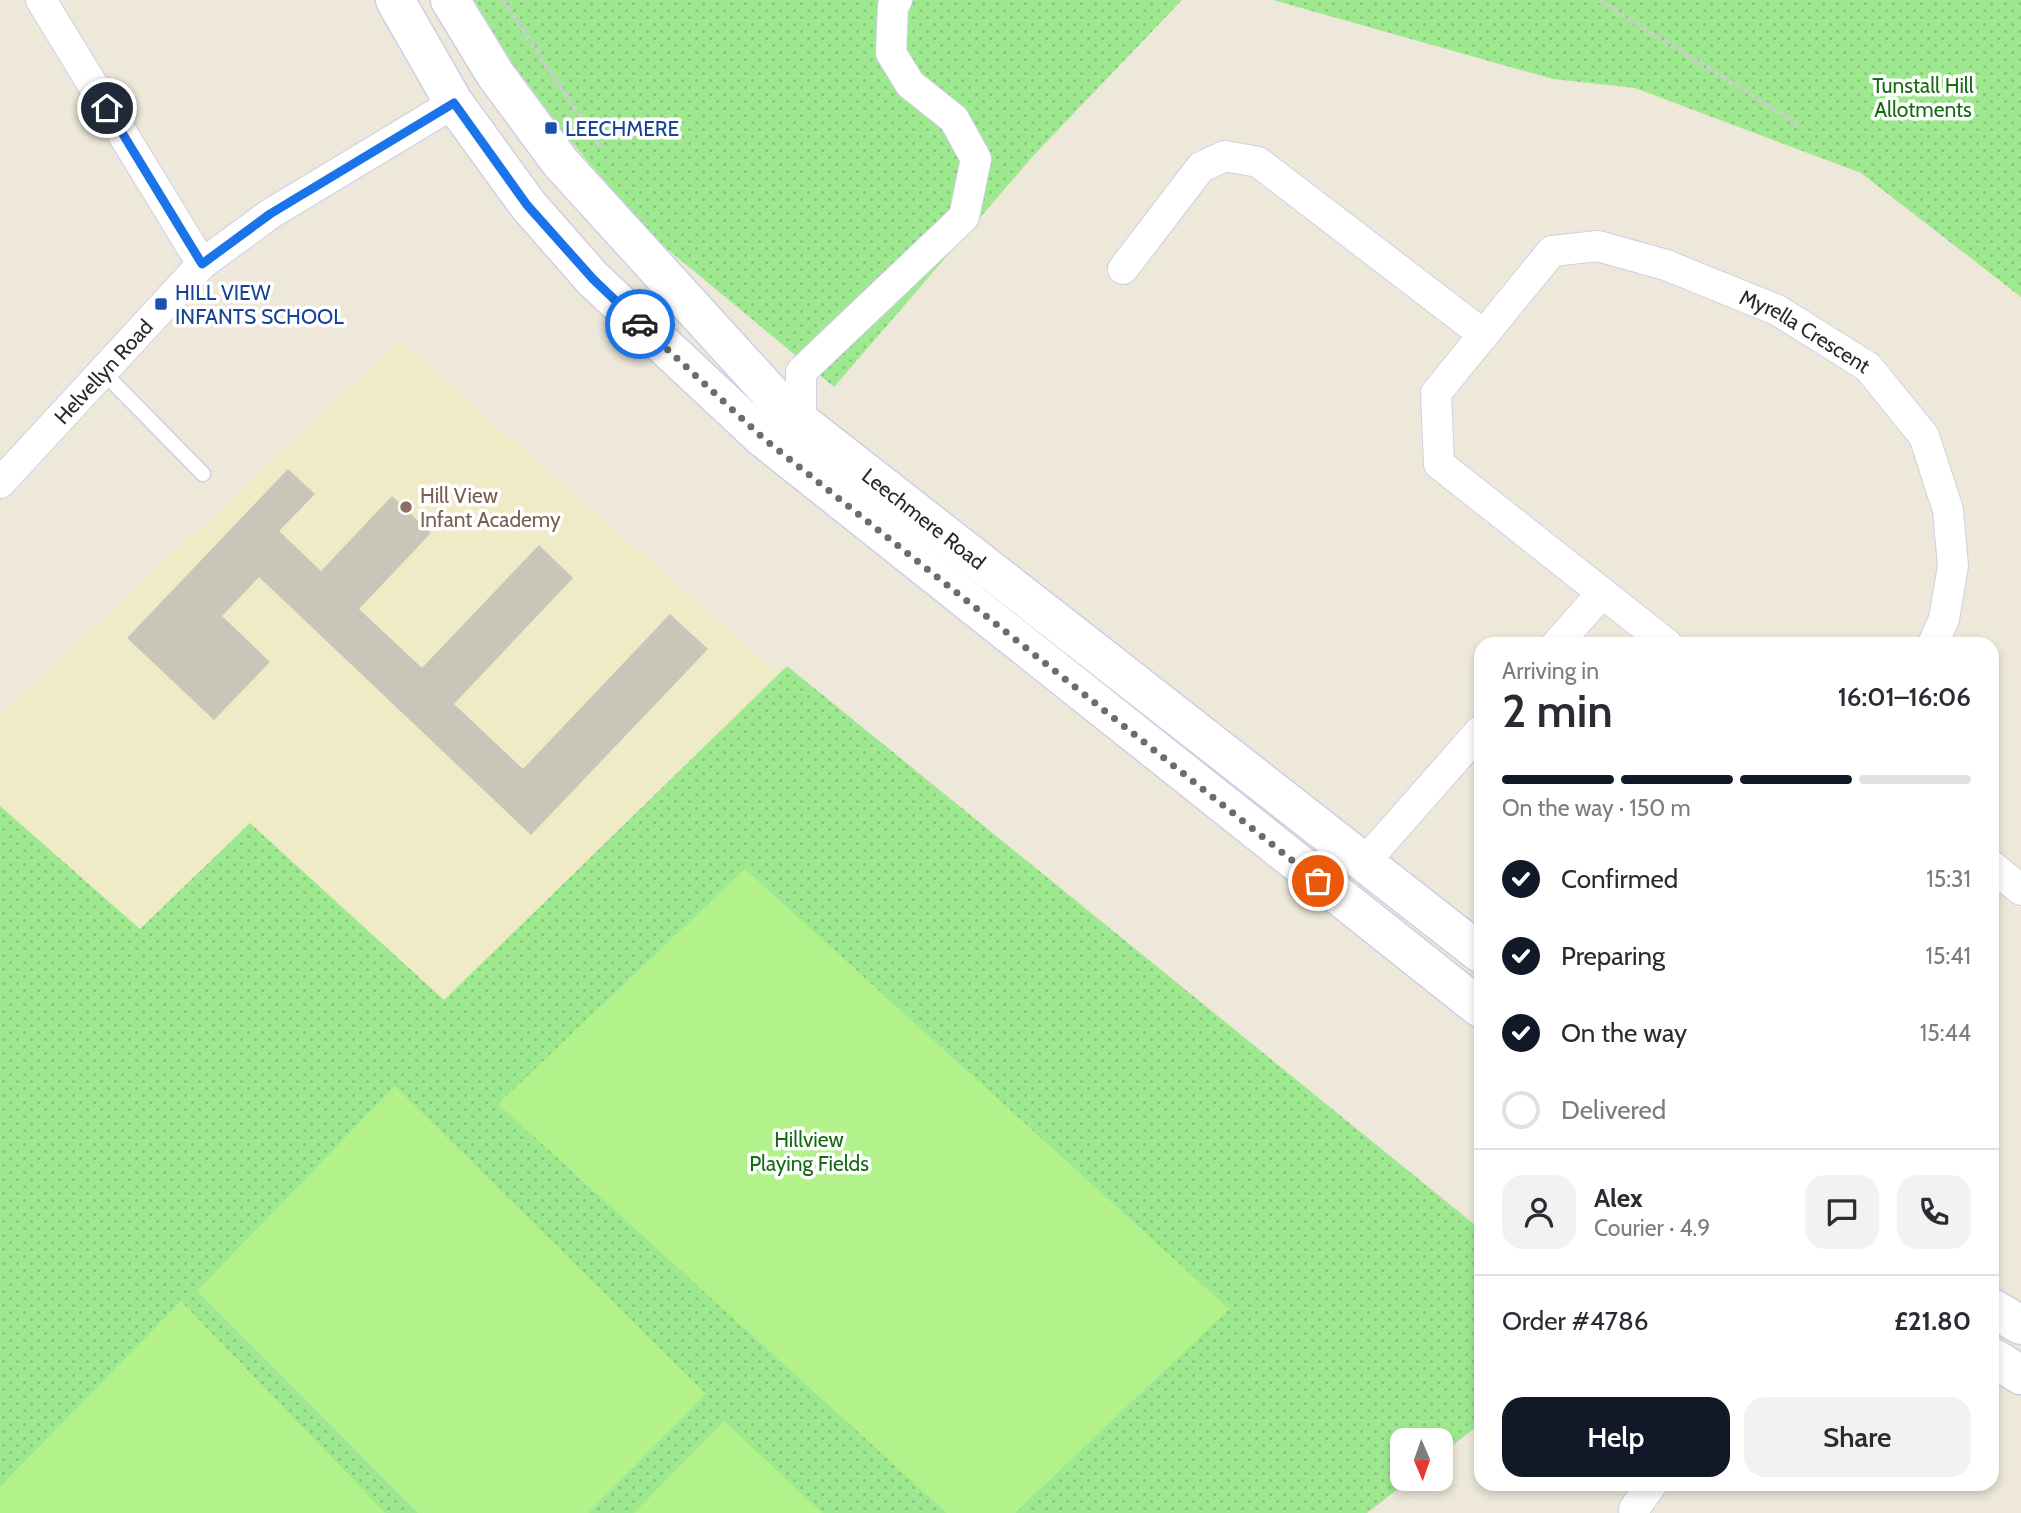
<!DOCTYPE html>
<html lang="en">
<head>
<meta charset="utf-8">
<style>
  body { margin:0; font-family:Cabin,sans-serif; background:#f2f2f3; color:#2b2b33; height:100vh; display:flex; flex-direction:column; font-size:26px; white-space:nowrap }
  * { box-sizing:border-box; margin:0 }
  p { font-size:23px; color:#7c7c81 }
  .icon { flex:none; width:38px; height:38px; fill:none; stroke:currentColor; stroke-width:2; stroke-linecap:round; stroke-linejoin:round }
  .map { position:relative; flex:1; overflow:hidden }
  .details { position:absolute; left:1474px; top:637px; width:525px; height:854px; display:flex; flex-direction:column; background:#fff; border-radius:21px; box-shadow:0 4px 10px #0003 }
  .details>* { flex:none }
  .needle { width:46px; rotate:178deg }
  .tools { position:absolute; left:1390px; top:1428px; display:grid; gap:14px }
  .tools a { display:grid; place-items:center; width:63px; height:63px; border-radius:14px; background:#fff; box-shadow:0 4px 10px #0003; font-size:35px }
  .pin { position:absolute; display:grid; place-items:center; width:60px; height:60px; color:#fff; margin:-30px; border:4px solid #fff; border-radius:50%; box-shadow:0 2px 7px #0007 }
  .courier { position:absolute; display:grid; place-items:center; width:70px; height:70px; margin:-35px; border:5px solid #1a73e8; border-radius:50%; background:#fff; color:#222; box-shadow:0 2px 9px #0007 }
  .summary em { font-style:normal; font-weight:600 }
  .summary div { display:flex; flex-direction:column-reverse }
  .summary { display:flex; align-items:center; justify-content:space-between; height:119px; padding:0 28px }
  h1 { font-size:46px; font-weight:600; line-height:52px }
  .bar { display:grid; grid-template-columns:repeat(4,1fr); gap:10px 7px; align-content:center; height:84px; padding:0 28px }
  .bar i { height:9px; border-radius:5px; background:#e1e1e2 }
  .bar .active { background:#111827 }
  .bar p { grid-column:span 4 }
  .line { display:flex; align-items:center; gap:18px; padding:0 28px; border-top:2px solid #e1e1e2 }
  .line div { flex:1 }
  .round { display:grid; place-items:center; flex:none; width:74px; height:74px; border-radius:21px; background:#f2f2f3 }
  ol { padding:0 28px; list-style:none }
  li { display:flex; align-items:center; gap:21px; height:77px }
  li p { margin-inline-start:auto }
  li .icon { padding:7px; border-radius:50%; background:#111827; color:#fff; stroke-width:4 }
  li:last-child { color:#7c7c81 }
  li i { width:38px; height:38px; border:4px solid #e1e1e2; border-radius:50% }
  .primary-button { display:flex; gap:14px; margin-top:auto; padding:14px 28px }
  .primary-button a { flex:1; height:80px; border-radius:21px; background:#111827; color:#fff; font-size:28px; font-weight:600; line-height:80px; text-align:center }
  .primary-button a+a { background:#f2f2f3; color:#2b2b33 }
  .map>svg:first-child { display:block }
</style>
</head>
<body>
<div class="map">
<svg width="2021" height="1513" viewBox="0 0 2021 1513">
  <defs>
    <pattern id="green-dots" width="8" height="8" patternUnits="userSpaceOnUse" patternTransform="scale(1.75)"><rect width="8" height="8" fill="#9ee990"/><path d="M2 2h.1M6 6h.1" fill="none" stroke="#88c87c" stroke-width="1.8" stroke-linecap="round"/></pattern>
  </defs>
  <rect width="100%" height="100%" fill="#ede8d9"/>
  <path fill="#f0ebc7" d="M400,341L779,674L444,1000L250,823L140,929L0,806V715Z"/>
  <path fill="url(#green-dots)" d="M473,0H1182L1033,156L834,387L649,234L520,81Z
    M1273,0H2021V297L1861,173L1635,88L1553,79Z
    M787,666L1480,1229V1424L1440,1455V1440H1402V1479H1411L1367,1513H0V806L140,929L250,823L444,1000Z"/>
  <path fill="#b3f28b" d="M745,869L1229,1309L1015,1513H947L498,1104Z
    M395,1086L706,1394L588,1513H418L197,1291Z
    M181,1301L385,1513H0V1487Z
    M724,1421L822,1513H634Z"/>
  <path fill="#c8c5b9" d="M288,469L315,494L279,531L321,571L392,496L431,533L359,609L422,668L539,545L573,578L454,704L523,769L670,614L708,649L531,835L259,577L222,616L270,662L214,720L127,638Z"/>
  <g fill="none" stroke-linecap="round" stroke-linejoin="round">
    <g stroke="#cecfe4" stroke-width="17">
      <path id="service" d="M103,372L203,474"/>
    </g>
    <g stroke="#cecfe4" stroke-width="32">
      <g id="minor">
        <path d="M41,0L202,264"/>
        <path d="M1123,269L1201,167L1225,156L1258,162L1484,335"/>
        <path d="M801,422V372L964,217L976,159L954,119L910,84L891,53L893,6L897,0"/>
        <path id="s1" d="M0,483L202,264L270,214L454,103"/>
        <path d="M1557,644L1602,593"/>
        <path id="s2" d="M1667,644L1439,464L1436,393L1552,251L1598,246L1666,265L1777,310L1868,367L1924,436L1948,510L1953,566L1944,619L1933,644"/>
        <path d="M1363,864L1480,731"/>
        <path d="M1992,866L2021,890"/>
        <path d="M1634,1509L1652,1484"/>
      </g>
    </g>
    <g stroke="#cecfe4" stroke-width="41">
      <g id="secondary">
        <path d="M395,0L454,103L528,205L593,279L763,438L1480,1008"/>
        <path id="s3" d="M450,0L495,74L560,162L774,397L801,422L1480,953"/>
        <path d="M1992,1308L2021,1325"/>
        <path d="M1992,1357L2021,1375"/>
      </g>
    </g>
    <path stroke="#ccc" stroke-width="4.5" stroke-dasharray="5 3.5" stroke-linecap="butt" d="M503,0L601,148
      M1599,0L1798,124"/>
    <use href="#service" stroke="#fff" stroke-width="14"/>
    <use href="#minor" stroke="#fff" stroke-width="30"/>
    <use href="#secondary" stroke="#fff" stroke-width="38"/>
  </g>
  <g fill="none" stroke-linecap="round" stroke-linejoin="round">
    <path stroke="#6e6c67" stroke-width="7" stroke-dasharray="0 12.6" d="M640,324L763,438L1318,881"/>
    <path stroke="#1a73e8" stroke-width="9" d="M107,108L202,264L270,214L454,103L527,205L593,279L640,324"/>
  </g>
  <g fill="#1a4fb4" stroke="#fff" stroke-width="2.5">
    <rect x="544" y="121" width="14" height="14" rx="3.5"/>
    <rect x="154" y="297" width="14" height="14" rx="3.5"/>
  </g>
  <circle fill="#8d6e63" stroke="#fff" stroke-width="2.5" cx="406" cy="507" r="7"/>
  <g text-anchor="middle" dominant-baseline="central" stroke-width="7" stroke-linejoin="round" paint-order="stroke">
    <g font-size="21" fill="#156c13" stroke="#fff">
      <text x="1923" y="85">Tunstall Hill<tspan x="1923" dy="24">Allotments</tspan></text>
      <text x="809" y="1139">Hillview<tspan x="809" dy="24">Playing Fields</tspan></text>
    </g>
    <g font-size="21" fill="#164399" stroke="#fff" text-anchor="start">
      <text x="565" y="128">LEECHMERE</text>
      <text x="175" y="292">HILL VIEW<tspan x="175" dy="24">INFANTS SCHOOL</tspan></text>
    </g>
    <g font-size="21" fill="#292929" stroke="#fff">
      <text stroke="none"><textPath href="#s2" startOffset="816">Myrella Crescent</textPath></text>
      <text stroke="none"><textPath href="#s1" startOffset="152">Helvellyn Road</textPath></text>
      <text stroke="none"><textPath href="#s3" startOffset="707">Leechmere Road</textPath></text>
    </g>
    <g font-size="21" fill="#785e54" stroke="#fff" text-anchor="start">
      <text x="420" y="495">Hill View<tspan x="420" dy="24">Infant Academy</tspan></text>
    </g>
  </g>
</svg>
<div class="tools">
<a><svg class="needle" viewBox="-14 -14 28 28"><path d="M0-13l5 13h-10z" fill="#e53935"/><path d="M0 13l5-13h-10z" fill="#7c7c81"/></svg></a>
</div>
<div class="pin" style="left:1318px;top:881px;background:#ea580c"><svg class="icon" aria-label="bag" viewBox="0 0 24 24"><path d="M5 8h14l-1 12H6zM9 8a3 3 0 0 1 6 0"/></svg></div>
<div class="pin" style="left:107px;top:108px;background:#1f2937"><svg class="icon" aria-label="home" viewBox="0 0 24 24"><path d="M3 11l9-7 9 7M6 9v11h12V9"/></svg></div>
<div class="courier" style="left:640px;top:324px"><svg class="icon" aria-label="car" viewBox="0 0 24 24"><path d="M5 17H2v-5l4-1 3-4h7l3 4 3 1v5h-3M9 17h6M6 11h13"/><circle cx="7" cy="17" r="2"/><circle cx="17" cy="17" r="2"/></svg></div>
<section class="details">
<div class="summary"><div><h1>2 min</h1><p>Arriving in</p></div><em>16:01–16:06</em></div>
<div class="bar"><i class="active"></i><i class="active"></i><i class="active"></i><i></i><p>On the way · 150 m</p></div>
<ol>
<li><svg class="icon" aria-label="check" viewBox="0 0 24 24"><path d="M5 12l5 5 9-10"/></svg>Confirmed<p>15:31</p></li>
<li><svg class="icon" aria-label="check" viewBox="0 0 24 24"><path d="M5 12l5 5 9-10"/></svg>Preparing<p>15:41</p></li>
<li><svg class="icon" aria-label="check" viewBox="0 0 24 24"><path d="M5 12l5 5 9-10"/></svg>On the way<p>15:44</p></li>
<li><i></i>Delivered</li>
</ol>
<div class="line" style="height:126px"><a class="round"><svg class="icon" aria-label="person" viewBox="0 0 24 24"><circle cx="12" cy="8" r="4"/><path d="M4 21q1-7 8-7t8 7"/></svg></a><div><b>Alex</b><p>Courier · 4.9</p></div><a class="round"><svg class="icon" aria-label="chat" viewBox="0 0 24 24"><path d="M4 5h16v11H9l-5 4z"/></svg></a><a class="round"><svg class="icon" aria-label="phone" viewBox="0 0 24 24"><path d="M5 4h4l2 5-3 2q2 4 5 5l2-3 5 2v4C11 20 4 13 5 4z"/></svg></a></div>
<div class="line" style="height:91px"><div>Order #4786</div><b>£21.80</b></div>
<div class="primary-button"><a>Help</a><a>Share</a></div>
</section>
</div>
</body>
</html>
